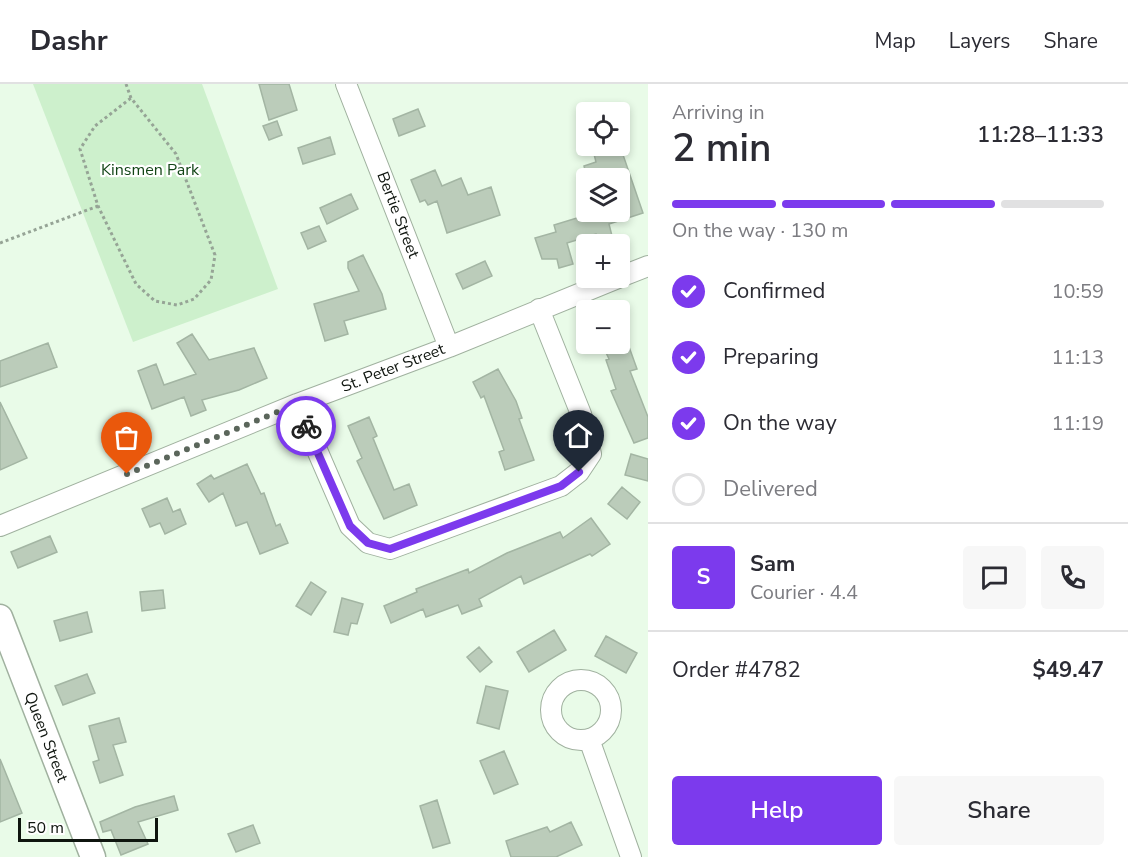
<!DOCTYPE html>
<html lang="en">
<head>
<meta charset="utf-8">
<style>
  body { margin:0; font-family:"Nunito Sans",sans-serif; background:#f7f7f7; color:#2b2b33; height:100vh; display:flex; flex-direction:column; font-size:22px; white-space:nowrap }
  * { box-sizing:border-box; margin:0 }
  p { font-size:20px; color:#7c7c81 }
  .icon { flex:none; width:33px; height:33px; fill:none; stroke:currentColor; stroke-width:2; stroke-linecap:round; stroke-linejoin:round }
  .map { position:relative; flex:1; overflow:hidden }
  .side { display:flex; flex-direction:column; background:#fff; width:480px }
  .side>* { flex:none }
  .fabs { position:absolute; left:576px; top:18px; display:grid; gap:12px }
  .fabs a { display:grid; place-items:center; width:54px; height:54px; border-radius:6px; background:#fff; box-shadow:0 3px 9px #0003; font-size:30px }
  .scale { position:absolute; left:18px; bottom:15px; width:140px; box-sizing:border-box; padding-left:6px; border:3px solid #0f150f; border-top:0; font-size:16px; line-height:21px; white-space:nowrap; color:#0f150f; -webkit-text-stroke:4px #fff; paint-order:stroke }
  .pin { position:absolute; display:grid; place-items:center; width:51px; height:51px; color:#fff; margin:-62px -26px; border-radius:50% 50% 50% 0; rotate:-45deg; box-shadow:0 0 6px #0007 }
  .pin .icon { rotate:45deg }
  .courier { position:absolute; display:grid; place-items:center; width:60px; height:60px; margin:-30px; border:4px solid #7c3aed; border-radius:50%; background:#fff; color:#222; box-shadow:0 2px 8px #0007 }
  .headline em { font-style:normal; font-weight:600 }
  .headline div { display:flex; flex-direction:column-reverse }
  .headline { display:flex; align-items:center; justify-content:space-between; height:102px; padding:0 24px }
  h1 { font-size:39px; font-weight:600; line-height:45px }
  .bar { display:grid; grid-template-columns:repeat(4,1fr); gap:9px 6px; align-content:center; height:72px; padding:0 24px }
  .bar i { height:8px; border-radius:4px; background:#e1e1e2 }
  .bar .current { background:#7c3aed }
  .bar p { grid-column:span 4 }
  .line { display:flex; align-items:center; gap:15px; padding:0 24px; border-top:2px solid #e1e1e2 }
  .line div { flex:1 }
  .round { display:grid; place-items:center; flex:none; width:63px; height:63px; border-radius:6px; background:#f7f7f7 }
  ol { padding:0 24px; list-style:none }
  li { display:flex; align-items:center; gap:18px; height:66px }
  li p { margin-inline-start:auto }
  li .icon { padding:6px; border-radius:50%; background:#7c3aed; color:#fff; stroke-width:4 }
  li:last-child { color:#7c7c81 }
  li i { width:33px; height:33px; border:3px solid #e1e1e2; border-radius:50% }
  .button { display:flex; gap:12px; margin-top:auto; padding:12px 24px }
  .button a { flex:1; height:69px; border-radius:6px; background:#7c3aed; color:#fff; font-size:24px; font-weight:600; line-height:69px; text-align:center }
  .button a+a { background:#f7f7f7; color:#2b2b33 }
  header { display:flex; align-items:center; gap:36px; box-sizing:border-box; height:84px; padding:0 30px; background:#fff; border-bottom:2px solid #e1e1e2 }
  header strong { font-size:28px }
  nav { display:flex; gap:33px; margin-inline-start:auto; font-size:21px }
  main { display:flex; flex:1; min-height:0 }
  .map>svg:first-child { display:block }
</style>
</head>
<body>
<header>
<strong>Dashr</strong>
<nav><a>Map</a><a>Layers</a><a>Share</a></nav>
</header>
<main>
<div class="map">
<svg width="648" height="773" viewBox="0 0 648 773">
  <rect width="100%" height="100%" fill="#e9fbe8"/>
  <path fill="#cdf0cc" d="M33,0H202L278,205L133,258Z"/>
  <path fill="#bbccba" stroke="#a3b5a3" stroke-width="1.5" d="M259,0H289L297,26L269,36Z
    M418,25L425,42L399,52L393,35Z
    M277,37L282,51L269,56L263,42Z
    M330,53L335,70L303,80L298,64Z
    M592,62H620L643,129L609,140L612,152L598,157L596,150L567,159L573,180L559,184L557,175H542L535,154L556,148L554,141L590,130L589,128H620V94H587L584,82L596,78Z
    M435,86L442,102L461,94L468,111L491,103L500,131L447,149L437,117L428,121L425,116L420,118L411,96Z
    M351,110L358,125L327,140L320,124Z
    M319,142L326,157L308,165L301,149Z
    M363,171L382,210L386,225L344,237L348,250L325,257L314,220L359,207L348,184V178Z
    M485,177L492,192L463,205L456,190Z
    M192,250L209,276L254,264L267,294L239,306L202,316L206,326L191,332L184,313L152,325L138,287L156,280L164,301L196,290L177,259Z
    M48,259L57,283L0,303V277Z
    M602,260H628L637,285L630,287L648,333V354L634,359L611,307L616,305L606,276L609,275Z
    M498,285L516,317L522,334L519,335L534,376L505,386L499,368L504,366L484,312L481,314L473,298Z
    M0,318L27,374L0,386Z
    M369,333L377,352L373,354L394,406L409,400L417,421L384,435L357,377L362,374L348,342Z
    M631,370L648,375V397L625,391Z
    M247,380L261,410L264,409L276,442L280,440L288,459L260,470L247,438L236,442L223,409L209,418L197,400L211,391L214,395Z
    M622,403L640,418L627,435L608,420Z
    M167,414L173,428L180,425L186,440L165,450L160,439L150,443L142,425Z
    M591,434L610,460L592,472L590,470L524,500L521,492L479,515L482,522L462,530L458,521L426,533L423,525L391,539L384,522L417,508L416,505L468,485L469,489L507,469L560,448L563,454Z
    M50,452L57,468L18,484L11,468Z
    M311,498L326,508L311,531L296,522Z
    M163,506L165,524L142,527L140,508Z
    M342,514L363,520L357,540L351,539L348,551L334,548Z
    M87,528L92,548L60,557L54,537Z
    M554,546L566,566L529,588L517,568Z
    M606,552L637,569L626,589L595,572Z
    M479,563L492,578L480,588L467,573Z
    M87,590L95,609L63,621L55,602Z
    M486,602L508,607L499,645L477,639Z
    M119,634L126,658L113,661L123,691L100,699L93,678L99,676L89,642Z
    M504,667L518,700L494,710L480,677Z
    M0,675L22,729L0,738Z
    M174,712L178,726L138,738L148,760L121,771L111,746L103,748L100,738L135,723Z
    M437,716L450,759L433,764L420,722Z
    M571,738L582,761L556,773H511L506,757L547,743L550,748Z
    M253,741L260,759L236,768L228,750Z"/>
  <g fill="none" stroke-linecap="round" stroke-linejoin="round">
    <g stroke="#a0b19f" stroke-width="22">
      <path id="minor" d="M346,0L449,263
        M620,193L648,182
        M297,320L350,442L368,459L390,465L561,402L579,388L591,370L581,330L539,225
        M0,442L297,320L449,263L618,194
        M551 626a30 30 0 1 1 60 0a30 30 0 1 1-60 0Z
        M589,655L631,773"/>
    </g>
    <g stroke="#a0b19f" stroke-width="27">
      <path id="major" d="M0,533L93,773"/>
    </g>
    <path stroke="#96a496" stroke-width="3" stroke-dasharray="3 3" stroke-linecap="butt" d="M126,0L131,14L176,70L215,171L211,196L194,215L177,221L155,217L136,200L98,122L80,65L95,42L131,14
      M0,159L98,122"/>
    <use href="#minor" stroke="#fff" stroke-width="20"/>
    <use href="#major" stroke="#fff" stroke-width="24"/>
  </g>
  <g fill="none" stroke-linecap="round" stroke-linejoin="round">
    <path stroke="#5b665b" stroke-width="6" stroke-dasharray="0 10.8" d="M127,390L297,320L306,342"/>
    <path stroke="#7c3aed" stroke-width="8" d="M306,342L350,442L368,459L390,465L561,402L579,388"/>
  </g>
  <g text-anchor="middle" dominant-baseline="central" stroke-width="4.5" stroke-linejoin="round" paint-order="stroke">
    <g font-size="16" fill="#134617" stroke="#fff">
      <text x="150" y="86">Kinsmen Park</text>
    </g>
    <g font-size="16" fill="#0f150f" stroke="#fff">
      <text transform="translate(398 131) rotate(69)">Bertie Street</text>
      <text transform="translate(393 284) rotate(-21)">St. Peter Street</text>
      <text transform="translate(46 653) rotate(69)">Queen Street</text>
    </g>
  </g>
</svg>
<div class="fabs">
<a><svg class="icon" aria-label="locate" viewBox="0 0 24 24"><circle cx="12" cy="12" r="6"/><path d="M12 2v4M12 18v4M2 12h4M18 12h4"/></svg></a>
<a><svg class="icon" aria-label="layers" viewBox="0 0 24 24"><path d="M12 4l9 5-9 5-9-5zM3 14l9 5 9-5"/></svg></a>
<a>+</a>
<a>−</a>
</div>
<div class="scale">50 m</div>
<div class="pin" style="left:127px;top:390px;background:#ea580c"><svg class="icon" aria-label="bag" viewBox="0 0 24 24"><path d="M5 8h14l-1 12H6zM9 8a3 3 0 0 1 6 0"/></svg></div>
<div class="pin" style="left:579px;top:388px;background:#1f2937"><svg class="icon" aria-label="home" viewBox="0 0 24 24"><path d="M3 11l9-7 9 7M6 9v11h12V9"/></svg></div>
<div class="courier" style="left:306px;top:342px"><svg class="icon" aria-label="bike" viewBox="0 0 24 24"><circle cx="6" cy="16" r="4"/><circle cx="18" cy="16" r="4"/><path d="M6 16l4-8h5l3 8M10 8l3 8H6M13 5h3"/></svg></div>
</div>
<section class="side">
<div class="headline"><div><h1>2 min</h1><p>Arriving in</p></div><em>11:28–11:33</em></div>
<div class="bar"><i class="current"></i><i class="current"></i><i class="current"></i><i></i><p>On the way · 130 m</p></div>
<ol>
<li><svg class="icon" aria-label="check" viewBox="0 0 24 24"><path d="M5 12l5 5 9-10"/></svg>Confirmed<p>10:59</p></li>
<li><svg class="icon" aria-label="check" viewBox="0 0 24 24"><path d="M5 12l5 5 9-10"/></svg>Preparing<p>11:13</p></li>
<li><svg class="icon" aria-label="check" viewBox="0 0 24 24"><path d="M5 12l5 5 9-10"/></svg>On the way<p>11:19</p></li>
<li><i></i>Delivered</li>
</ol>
<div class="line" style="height:108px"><b class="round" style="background:#7c3aed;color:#fff">S</b><div><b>Sam</b><p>Courier · 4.4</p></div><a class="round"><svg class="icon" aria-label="chat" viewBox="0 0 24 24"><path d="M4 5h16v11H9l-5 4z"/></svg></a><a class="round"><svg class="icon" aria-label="phone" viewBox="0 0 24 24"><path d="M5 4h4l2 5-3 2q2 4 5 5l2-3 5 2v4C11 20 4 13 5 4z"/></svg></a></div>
<div class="line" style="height:78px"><div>Order #4782</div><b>$49.47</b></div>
<div class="button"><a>Help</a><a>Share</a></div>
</section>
</main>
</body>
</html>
